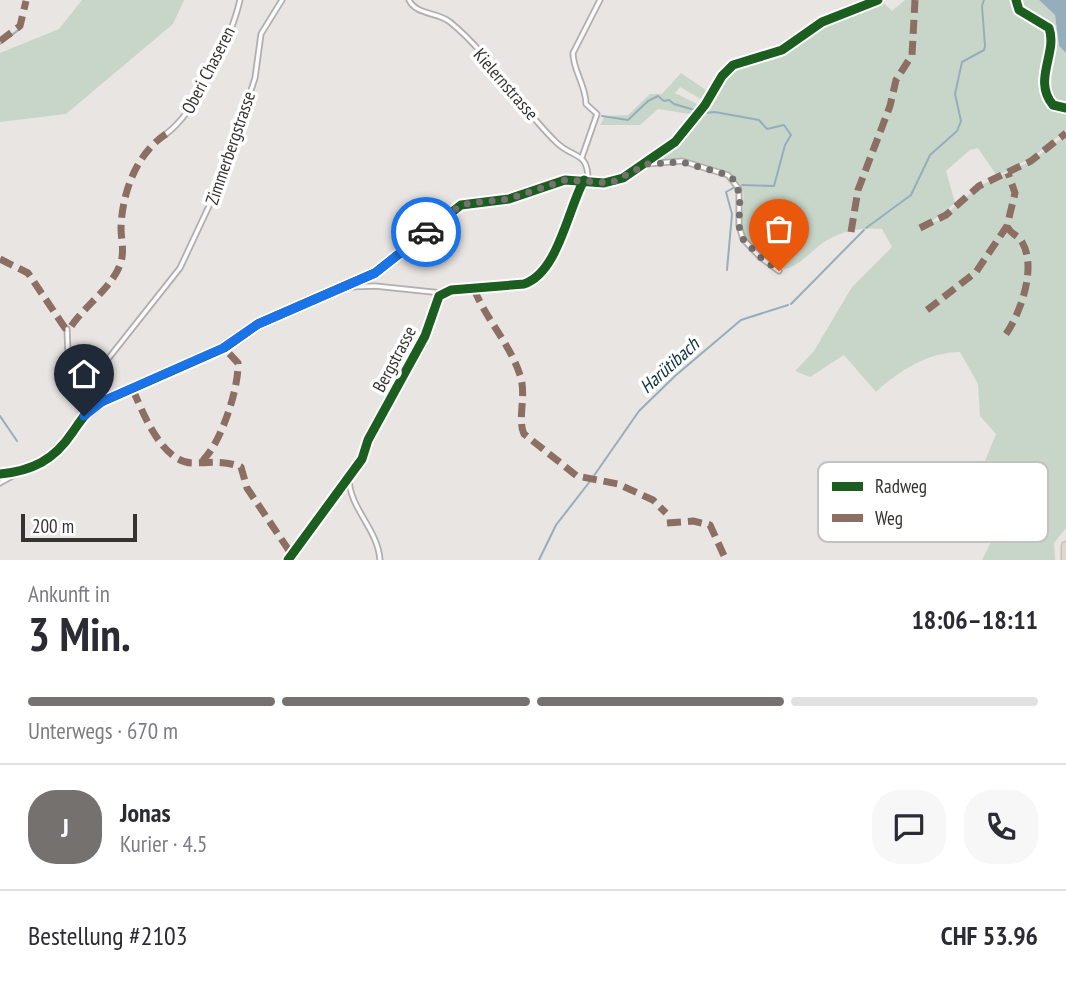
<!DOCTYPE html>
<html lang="de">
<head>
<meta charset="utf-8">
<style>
  body { margin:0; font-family:"PT Sans Narrow",sans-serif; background:#f7f7f7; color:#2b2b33; height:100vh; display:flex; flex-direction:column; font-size:26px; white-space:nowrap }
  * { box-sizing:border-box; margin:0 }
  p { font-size:23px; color:#7c7c81 }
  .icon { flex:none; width:38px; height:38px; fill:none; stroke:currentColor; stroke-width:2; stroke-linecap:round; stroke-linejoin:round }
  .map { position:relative; height:560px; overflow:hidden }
  .sheet { display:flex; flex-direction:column; background:#fff; flex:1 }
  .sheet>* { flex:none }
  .scale { position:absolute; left:21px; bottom:18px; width:116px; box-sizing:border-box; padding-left:7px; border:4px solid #353330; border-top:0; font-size:19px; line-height:24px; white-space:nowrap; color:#353330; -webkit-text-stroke:5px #fff; paint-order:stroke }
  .pin { position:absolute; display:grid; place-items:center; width:60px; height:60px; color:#fff; margin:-72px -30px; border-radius:50% 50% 50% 0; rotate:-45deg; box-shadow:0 0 7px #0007 }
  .pin .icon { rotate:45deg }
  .courier { position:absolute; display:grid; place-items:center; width:70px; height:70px; margin:-35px; border:5px solid #1a73e8; border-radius:50%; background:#fff; color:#222; box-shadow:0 2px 9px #0007 }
  .headline em { font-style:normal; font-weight:800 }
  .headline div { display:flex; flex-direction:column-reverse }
  .headline { display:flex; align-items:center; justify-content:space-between; height:119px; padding:0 28px }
  h1 { font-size:46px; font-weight:800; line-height:52px }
  .bar { display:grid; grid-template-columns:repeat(4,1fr); gap:10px 7px; align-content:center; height:84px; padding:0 28px }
  .bar i { height:9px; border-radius:5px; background:#e1e1e2 }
  .bar .active { background:#74716e }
  .bar p { grid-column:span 4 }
  .line { display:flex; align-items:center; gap:18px; padding:0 28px; border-top:2px solid #e1e1e2 }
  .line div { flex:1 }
  .round { display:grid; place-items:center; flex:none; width:74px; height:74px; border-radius:28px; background:#f7f7f7 }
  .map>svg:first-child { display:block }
</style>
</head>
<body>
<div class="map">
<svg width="1066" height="560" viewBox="0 0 1066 560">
  <rect width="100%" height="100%" fill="#e8e5e2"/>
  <path fill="#c8d6c9" d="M82,0H184L173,24L66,114L0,122V53L59,29Z
    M881,0L892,11L905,0H1013L1017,14L1040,23L1047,32C1044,57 1028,110 1066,111V130L1033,157L997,176L978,148L970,150L946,171L955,203L931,222L938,221L979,186L1031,161L1066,135V528L1054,543L1055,560H982L998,528L990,506L978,499V478L996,434L980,416L978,384L960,352C929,352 898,371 876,392L844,355L810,377L795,371L814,351L852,287L892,247L882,229C862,227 846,230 829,239C813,247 797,272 778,269C767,261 753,252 745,239C736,224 746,206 743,190C738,165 676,158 655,162L688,133L730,71L780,56L830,21Z
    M1016,0H1039L1055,15L1059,46L1066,53V108L1053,105C1032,80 1058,54 1049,28L1019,10Z
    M681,73L706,90L701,99L680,87L675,93L697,104L696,115L658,109L640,125H600L605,116L628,115L650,94H662Z"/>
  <path fill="#96aebc" d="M1039,0H1066V53L1059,46L1055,15Z"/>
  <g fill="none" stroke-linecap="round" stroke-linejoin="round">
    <path stroke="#96aebc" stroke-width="2" d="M0,44L21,28
      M705,113L715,112L759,120L767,129L784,125L791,135L785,145L774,186L742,185
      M602,116L628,120L648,101L658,96L664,101L669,100L674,104L698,111
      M866,228L911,195L930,155L957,131L961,121L955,94L962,62L984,50L985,46L982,6L984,0
      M727,270L732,214L726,192L735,187
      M791,304L864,230
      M0,416L17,441
      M593,477L639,411L675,376L741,320L788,305
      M365,525L371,535
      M539,560L556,525L591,480"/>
    <g stroke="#b1aeac" stroke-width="7">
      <path id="minor" d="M409,0C416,15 438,12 450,22C492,56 518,106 557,143C574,159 588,151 588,180
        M166,134C197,111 231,38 240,0
        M582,157L597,114L586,104C586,85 573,71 573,53L600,0
        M647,164L682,161L728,175L739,189V226L743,239L760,257L779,271
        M348,287L375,286L442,293
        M67,329L68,353L91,408
        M85,388L180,268L224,174L255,78L261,34L282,0
        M0,474C32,471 54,460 72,433C80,422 86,411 97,404L224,348L258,324L375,273L461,205L509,199L565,180H584
        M349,478C349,508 378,529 380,560
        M0,483L16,474"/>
    </g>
    <g stroke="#b1aeac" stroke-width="8">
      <path id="tertiary" d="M288,560L362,459L368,440L425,336L439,296L451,290L524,284C558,273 568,209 584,180L618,181L663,153L699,114L722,76L733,65L782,50L822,22L878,0"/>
    </g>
    <g stroke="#c3c1c0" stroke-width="11">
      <path id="motorway" d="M1066,546V559"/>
    </g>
    <use href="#minor" stroke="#fcfbfb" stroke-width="3.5"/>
    <use href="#tertiary" stroke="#fcfbfb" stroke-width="4.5"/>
    <use href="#motorway" stroke="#e0d7c5" stroke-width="8"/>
    <path stroke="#8d6e63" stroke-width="7" stroke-dasharray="14 7" stroke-linecap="butt" d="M0,41L20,26L26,1
      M920,228L946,215L979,186L1031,161L1066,133
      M851,232L858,190L890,106L896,80L912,55L915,0
      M0,259L28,273L65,328H70C84,306 110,290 120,265C125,252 121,240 121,228C122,192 137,153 166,134
      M474,289C486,319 510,344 520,375C527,395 517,419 524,434L577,476L618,484L653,500L666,513
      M927,310L976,272L1007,226L1015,193L1008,173
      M1006,334C1021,312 1037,267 1022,242C1018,235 1010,234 1007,226
      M133,390C143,413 162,462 192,463C209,463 224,460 241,467L247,488L292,555
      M206,461L204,459C221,442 239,388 238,363L224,348
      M667,523L693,521L710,525L726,560"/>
    <g stroke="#fff" stroke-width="13">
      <path id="cycleway" d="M1016,0L1019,10L1049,28C1058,53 1032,80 1053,105L1066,108
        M0,474C32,471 54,460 72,433C80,422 86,411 97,404L224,348L258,324L375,273L461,205L509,199L565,180L604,183L623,178L675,142L705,105L722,76L733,65L782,50L822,22L878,0
        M288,560L362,459L368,440L425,336L439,296L451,290L524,284C558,273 568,209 584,180"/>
    </g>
    <use href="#cycleway" stroke="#1b5e20" stroke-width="9"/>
  </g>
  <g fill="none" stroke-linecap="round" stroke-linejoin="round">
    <path stroke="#74716e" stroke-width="7" stroke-dasharray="0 12.6" d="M426,232L449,212L469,203L509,199L565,180L611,183L647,164L682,162L728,175L734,180L740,195L739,226L743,239L760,257L779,271"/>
    <path stroke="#1a73e8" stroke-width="9" d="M84,416L103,401L223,348L258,324L375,273L426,232"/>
  </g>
  <g text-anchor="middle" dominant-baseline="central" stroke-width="7" stroke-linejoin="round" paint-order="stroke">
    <g font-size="18" fill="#353330" stroke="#fff">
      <text transform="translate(208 70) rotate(-63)">Oberi Chaseren</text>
      <text transform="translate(506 84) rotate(49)">Kielernstrasse</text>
      <text transform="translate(230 148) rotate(-71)">Zimmerbergstrasse</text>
      <text transform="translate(394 359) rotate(-62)">Bergstrasse</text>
    </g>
    <g font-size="19" font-style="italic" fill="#0e3040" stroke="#fff">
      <text transform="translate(669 365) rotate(-42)">Harütibach</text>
    </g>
  </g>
  <rect x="818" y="462" width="230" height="80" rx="10" fill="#fff" stroke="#c2c2c1" stroke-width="2"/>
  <rect x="832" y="482" width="31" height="9" fill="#1b5e20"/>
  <rect x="832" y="514" width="31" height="8" fill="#8d6e63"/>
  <g font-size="19" fill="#353330">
    <text x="875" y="493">Radweg</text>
    <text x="875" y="525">Weg</text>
  </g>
</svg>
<div class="scale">200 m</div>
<div class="pin" style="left:779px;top:271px;background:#ea580c"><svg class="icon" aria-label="bag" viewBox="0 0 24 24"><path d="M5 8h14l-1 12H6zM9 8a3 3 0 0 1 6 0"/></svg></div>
<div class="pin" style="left:84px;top:416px;background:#1f2937"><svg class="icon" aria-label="home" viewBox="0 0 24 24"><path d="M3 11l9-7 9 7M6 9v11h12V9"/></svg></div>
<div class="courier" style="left:426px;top:232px"><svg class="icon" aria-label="car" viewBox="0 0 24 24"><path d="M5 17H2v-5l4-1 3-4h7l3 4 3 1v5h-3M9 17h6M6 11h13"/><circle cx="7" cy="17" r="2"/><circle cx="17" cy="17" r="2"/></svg></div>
</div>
<section class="sheet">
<div class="headline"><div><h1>3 Min.</h1><p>Ankunft in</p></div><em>18:06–18:11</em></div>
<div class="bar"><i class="active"></i><i class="active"></i><i class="active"></i><i></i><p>Unterwegs · 670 m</p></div>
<div class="line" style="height:126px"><b class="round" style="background:#74716e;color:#fff">J</b><div><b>Jonas</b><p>Kurier · 4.5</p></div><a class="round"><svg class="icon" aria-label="chat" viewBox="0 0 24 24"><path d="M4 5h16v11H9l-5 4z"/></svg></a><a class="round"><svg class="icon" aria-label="phone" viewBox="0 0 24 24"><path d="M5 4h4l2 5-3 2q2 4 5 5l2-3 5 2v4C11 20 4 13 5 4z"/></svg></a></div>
<div class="line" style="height:91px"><div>Bestellung #2103</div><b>CHF 53.96</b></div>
</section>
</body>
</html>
